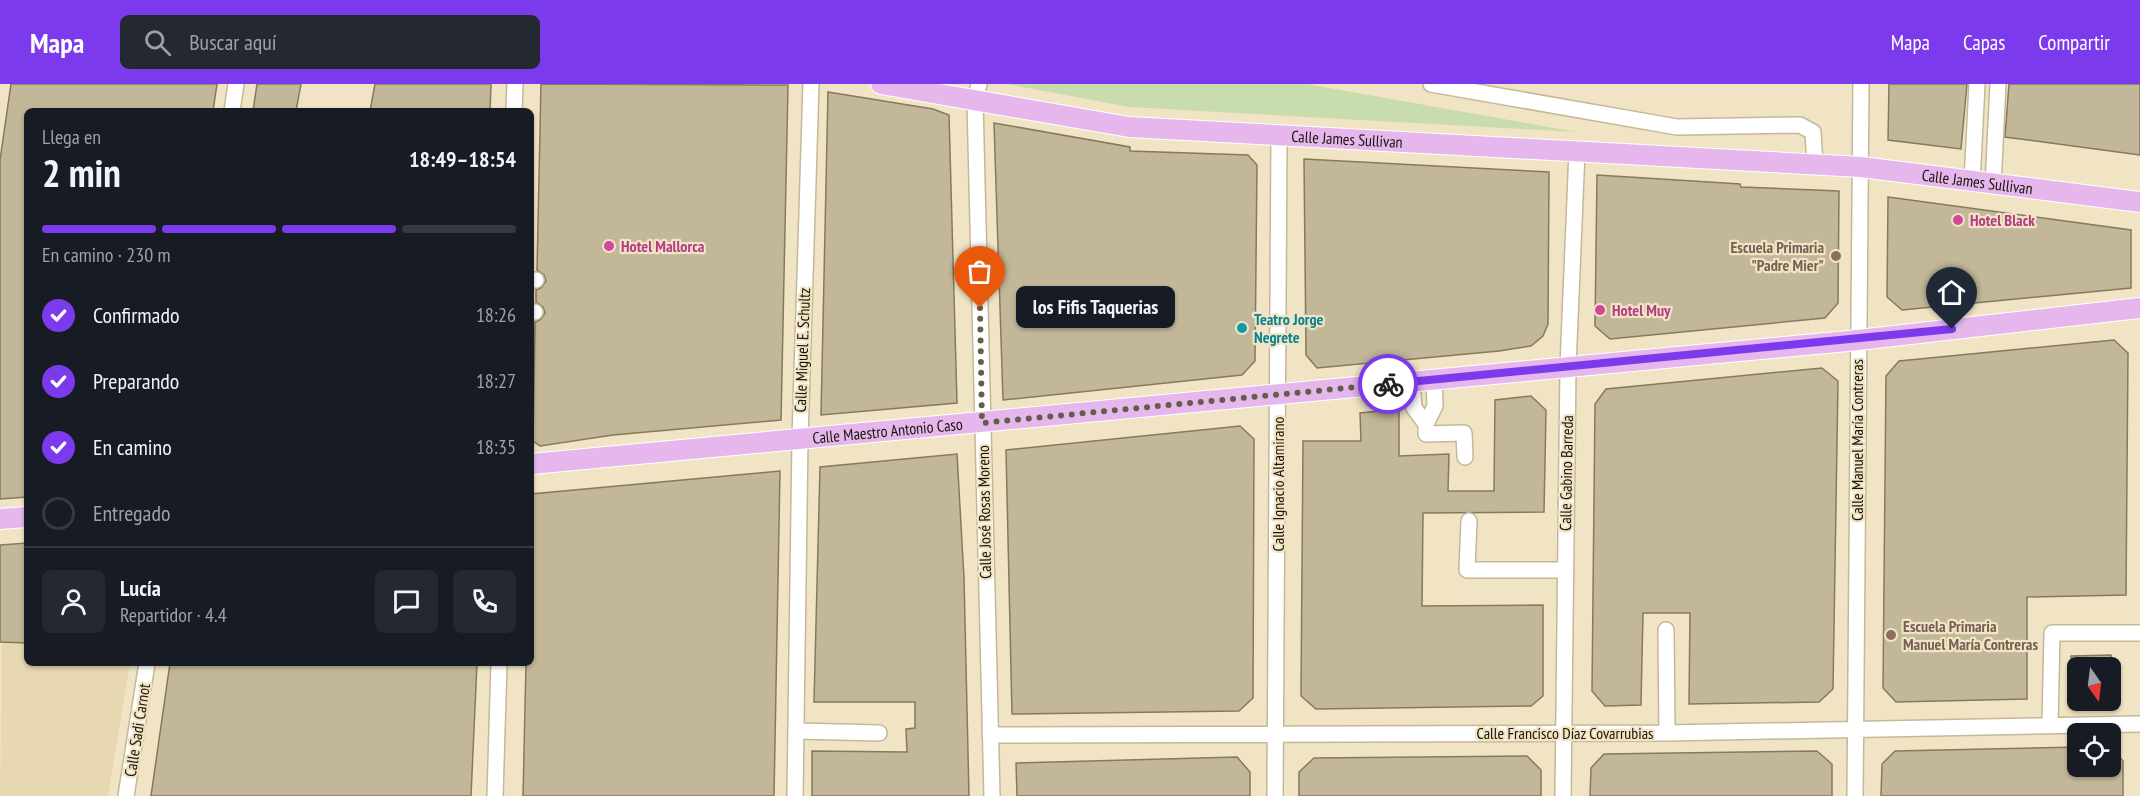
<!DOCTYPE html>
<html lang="es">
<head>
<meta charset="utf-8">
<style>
  body { margin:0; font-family:"PT Sans Narrow",sans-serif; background:#242831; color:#f1f3f6; height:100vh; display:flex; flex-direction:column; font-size:22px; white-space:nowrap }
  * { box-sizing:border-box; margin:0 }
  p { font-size:20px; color:#9ea1a6 }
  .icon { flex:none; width:33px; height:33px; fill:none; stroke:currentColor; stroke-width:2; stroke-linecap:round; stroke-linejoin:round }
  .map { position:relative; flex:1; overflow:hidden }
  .drawer { position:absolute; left:24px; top:24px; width:510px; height:558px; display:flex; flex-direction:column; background:#171b24; border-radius:9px; box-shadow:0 2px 4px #0004 }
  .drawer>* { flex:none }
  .needle { width:39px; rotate:166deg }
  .tools { position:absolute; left:2067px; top:573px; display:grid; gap:12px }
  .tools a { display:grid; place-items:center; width:54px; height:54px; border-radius:9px; background:#171b24; box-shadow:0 2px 4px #0004; font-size:30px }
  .pin { position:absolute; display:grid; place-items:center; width:51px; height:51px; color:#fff; margin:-62px -26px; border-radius:50% 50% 50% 0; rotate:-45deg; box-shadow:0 0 6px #0007 }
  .pin .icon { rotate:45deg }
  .courier { position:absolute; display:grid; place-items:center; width:60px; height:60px; margin:-30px; border:4px solid #7c3aed; border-radius:50%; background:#fff; color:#222; box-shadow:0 2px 8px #0007 }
  .bubble { position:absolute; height:42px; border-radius:9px; background:#171b24; box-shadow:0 2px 4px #0004; font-size:20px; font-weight:600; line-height:42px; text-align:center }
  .summary em { font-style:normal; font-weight:600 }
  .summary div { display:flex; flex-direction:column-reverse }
  .summary { display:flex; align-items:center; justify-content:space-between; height:102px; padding:0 18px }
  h1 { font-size:39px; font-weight:600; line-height:45px }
  .bar { display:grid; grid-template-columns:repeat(4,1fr); gap:9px 6px; align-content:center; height:72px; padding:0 18px }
  .bar i { height:8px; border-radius:4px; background:#363941 }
  .bar .selected { background:#7c3aed }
  .bar p { grid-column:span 4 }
  .line { display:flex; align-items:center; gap:15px; padding:0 18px; border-top:2px solid #363941 }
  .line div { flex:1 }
  .round { display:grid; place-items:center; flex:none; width:63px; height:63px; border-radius:9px; background:#242831 }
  ol { padding:0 18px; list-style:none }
  li { display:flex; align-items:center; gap:18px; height:66px }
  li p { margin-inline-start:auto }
  li .icon { padding:6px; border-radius:50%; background:#7c3aed; color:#fff; stroke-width:4 }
  li:last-child { color:#9ea1a6 }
  li i { width:33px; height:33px; border:3px solid #363941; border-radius:50% }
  header { display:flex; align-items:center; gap:36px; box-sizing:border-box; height:84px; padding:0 30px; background:#7c3aed; color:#fff }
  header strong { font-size:28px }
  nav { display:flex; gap:33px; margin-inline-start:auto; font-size:21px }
  .search { width:420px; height:54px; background:#242831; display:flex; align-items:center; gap:15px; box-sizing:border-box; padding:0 21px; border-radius:9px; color:#9ea1a6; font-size:22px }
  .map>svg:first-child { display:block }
</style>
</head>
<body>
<header>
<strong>Mapa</strong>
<div class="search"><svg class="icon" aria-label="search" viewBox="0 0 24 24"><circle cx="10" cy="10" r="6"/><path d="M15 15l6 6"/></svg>Buscar aquí</div>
<nav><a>Mapa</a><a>Capas</a><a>Compartir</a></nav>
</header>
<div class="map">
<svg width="2140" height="712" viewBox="0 0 2140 712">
  <rect width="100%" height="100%" fill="#f0e4c4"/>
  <path fill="#e7d8b1" d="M2,558L27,560V579H130L108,712H0Z"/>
  <path fill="#c9dcad" d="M1007,0H1307L1576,48L1129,23Z"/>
  <path fill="#c2b798" stroke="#857a5d" stroke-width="1.5" d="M11,0H217L213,27H27V413L0,415V76Z
    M257,0H301L296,27H253Z
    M375,0H491L490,27H370Z
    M541,0L788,1L781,336L613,351L540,362L533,357L535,238L540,236L545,229L543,223L536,218V206L541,204L546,197L544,191L537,186Z
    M1889,0H1967L1961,65L1888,56Z
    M2009,0H2140V71L2005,53Z
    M828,8L933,25L949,31L957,319L821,331Z
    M994,39L1130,63V67L1248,71L1257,81L1255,277L1242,291L1003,316Z
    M1304,75L1549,88L1548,240L1543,252L1531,262L1499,267L1317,284L1306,271Z
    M1597,91L1740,100L1741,103L1839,107L1838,219L1825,234L1610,255L1595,242Z
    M1888,113L2131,146V204L1902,226L1887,213Z
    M2114,256L2128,269L2126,511L2027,513V615L1896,618L1883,604L1886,292L1899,277Z
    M1822,284L1838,297L1833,605L1819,618L1689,620L1690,529H1643L1641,621L1605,622L1592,607L1595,320L1606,305Z
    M1531,312L1546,326L1544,428L1423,429L1422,522L1543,521V612L1531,622L1316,625L1301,612L1303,357H1361L1360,329L1399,325V372L1449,370L1448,407H1494L1495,316Z
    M1240,342L1254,355L1253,614L1239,627L1012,630L1006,366Z
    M957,370L964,494L969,712H812V667L907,668L906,645L915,644V618H814L820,383Z
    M780,387L774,712H523L526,579H531V410Z
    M27,459V559L0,558V461Z
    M2111,571V584H2071V572Z
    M170,579H477L471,712H151Z
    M2078,663V682H2110V663L2123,677V712H1881L1882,680L1895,667Z
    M1817,667L1832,680V712H1590L1591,684L1604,670Z
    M1527,672L1541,686V712H1299V688L1314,674Z
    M1237,673L1250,688V712H1017L1016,679Z"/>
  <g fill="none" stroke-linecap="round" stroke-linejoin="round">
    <g stroke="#c4b899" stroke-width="18">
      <path id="minor" d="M979,0L975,17L992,712
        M1431,0L1677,43L1800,41L1813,48L1815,81
        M232,27L236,0
        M514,27L515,0
        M1972,99L1977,0
        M1993,101L1998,0
        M531,196H536
        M531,228H535
        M1434,296L1435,322L1426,340V350L1464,349L1465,373
        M1412,298L1414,324L1426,340
        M1469,437L1467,486H1564
        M1666,546L1667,649
        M2050,641L2052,549H2140
        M797,647L879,649
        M990,651L1667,649L2140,640
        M126,712L147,579
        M495,712L499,579
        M795,712L800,354L811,0
        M1275,712L1279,51
        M1563,712L1568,282L1577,67
        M1855,712L1861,0"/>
    </g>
    <g stroke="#fff" stroke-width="22">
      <g id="major">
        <path id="s1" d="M881,0L1129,43L1861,83L2140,118"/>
        <path id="s2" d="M531,380L1858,256L2140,224"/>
        <path d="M0,435L27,433"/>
      </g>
    </g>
    <use href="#minor" stroke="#fff" stroke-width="15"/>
    <use href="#major" stroke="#e6b7ed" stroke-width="20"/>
  </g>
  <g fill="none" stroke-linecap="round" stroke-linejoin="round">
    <path stroke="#645d4a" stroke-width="6" stroke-dasharray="0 10.8" d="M980,224L982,339L1388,300"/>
    <path stroke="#7c3aed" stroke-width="8" d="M1388,300L1952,245"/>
  </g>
  <g fill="#d1479c" stroke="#f0e4c4" stroke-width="2">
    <circle cx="1958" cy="136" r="6"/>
    <circle cx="609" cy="162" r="6"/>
    <circle cx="1600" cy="226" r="6"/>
  </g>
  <g fill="#8d6e63" stroke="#f0e4c4" stroke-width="2">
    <circle cx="1836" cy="172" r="6"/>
    <circle cx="1891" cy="551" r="6"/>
  </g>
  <circle fill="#0f9aa8" stroke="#f0e4c4" stroke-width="2" cx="1242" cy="244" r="6"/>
  <g text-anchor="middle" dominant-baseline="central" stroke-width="4.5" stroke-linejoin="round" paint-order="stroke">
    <g font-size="16" fill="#181408" stroke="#f0e4c4">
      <text stroke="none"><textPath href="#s1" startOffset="470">Calle James Sullivan</textPath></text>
      <text stroke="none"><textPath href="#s1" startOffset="1102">Calle James Sullivan</textPath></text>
      <text transform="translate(802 266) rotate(-88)">Calle Miguel E. Schultz</text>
      <text stroke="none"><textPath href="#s2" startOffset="358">Calle Maestro Antonio Caso</textPath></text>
      <text transform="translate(1857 356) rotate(-90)">Calle Manuel María Contreras</text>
      <text transform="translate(1566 389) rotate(-89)">Calle Gabino Barreda</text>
      <text transform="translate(1278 400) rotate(-90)">Calle Ignacio Altamirano</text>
      <text transform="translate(984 428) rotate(-91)">Calle José Rosas Moreno</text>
      <text transform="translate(137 646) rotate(-81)">Calle Sadi Carnot</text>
      <text x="1565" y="649">Calle Francisco Díaz Covarrubias</text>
    </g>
    <g font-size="16" font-weight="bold" fill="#b23c85" stroke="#f0e4c4" text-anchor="start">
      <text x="1970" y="136">Hotel Black</text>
      <text x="621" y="162">Hotel Mallorca</text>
      <text x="1612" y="226">Hotel Muy</text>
    </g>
    <g font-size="16" font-weight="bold" fill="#785e54" stroke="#f0e4c4" text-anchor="end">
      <text x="1824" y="163">Escuela Primaria<tspan x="1824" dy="18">"Padre Mier"</tspan></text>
      <text x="1903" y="542" text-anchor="start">Escuela Primaria<tspan x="1903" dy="18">Manuel María Contreras</tspan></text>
    </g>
    <g font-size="16" font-weight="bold" fill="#0d838f" stroke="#f0e4c4" text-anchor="start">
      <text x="1254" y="235">Teatro Jorge<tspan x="1254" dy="18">Negrete</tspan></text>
    </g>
  </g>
</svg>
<div class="tools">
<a><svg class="needle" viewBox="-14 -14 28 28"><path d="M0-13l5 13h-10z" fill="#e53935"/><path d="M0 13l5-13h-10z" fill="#9ea1a6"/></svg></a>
<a><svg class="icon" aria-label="locate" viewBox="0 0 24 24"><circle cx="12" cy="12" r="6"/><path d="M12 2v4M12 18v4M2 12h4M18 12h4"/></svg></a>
</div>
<div class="pin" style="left:980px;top:224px;background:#ea580c"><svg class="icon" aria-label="bag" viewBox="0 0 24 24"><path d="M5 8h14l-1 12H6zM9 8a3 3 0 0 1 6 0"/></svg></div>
<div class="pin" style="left:1952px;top:245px;background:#1f2937"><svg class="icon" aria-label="home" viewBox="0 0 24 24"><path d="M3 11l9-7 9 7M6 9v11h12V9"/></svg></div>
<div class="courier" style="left:1388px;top:300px"><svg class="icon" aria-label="bike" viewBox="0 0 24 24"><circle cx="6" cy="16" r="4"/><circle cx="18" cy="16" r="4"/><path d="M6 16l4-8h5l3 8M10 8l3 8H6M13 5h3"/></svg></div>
<div class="bubble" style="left:1016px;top:202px;width:159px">los Fifis Taquerias</div>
<section class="drawer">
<div class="summary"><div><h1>2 min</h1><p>Llega en</p></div><em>18:49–18:54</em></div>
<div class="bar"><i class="selected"></i><i class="selected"></i><i class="selected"></i><i></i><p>En camino · 230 m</p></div>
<ol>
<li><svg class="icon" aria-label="check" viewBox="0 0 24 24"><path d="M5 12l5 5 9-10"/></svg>Confirmado<p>18:26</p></li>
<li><svg class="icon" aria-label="check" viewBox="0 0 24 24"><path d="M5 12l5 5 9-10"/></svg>Preparando<p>18:27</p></li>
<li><svg class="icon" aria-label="check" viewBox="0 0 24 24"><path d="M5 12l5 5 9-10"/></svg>En camino<p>18:35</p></li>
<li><i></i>Entregado</li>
</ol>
<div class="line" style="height:108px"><a class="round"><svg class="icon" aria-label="person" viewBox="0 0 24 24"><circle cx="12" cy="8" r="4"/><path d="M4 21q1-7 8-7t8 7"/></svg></a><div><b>Lucía</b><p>Repartidor · 4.4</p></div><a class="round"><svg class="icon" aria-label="chat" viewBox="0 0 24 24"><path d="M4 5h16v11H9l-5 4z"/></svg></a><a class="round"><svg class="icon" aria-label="phone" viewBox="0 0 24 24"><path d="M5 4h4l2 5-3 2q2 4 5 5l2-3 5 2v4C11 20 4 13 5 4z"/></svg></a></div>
</section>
</div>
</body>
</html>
